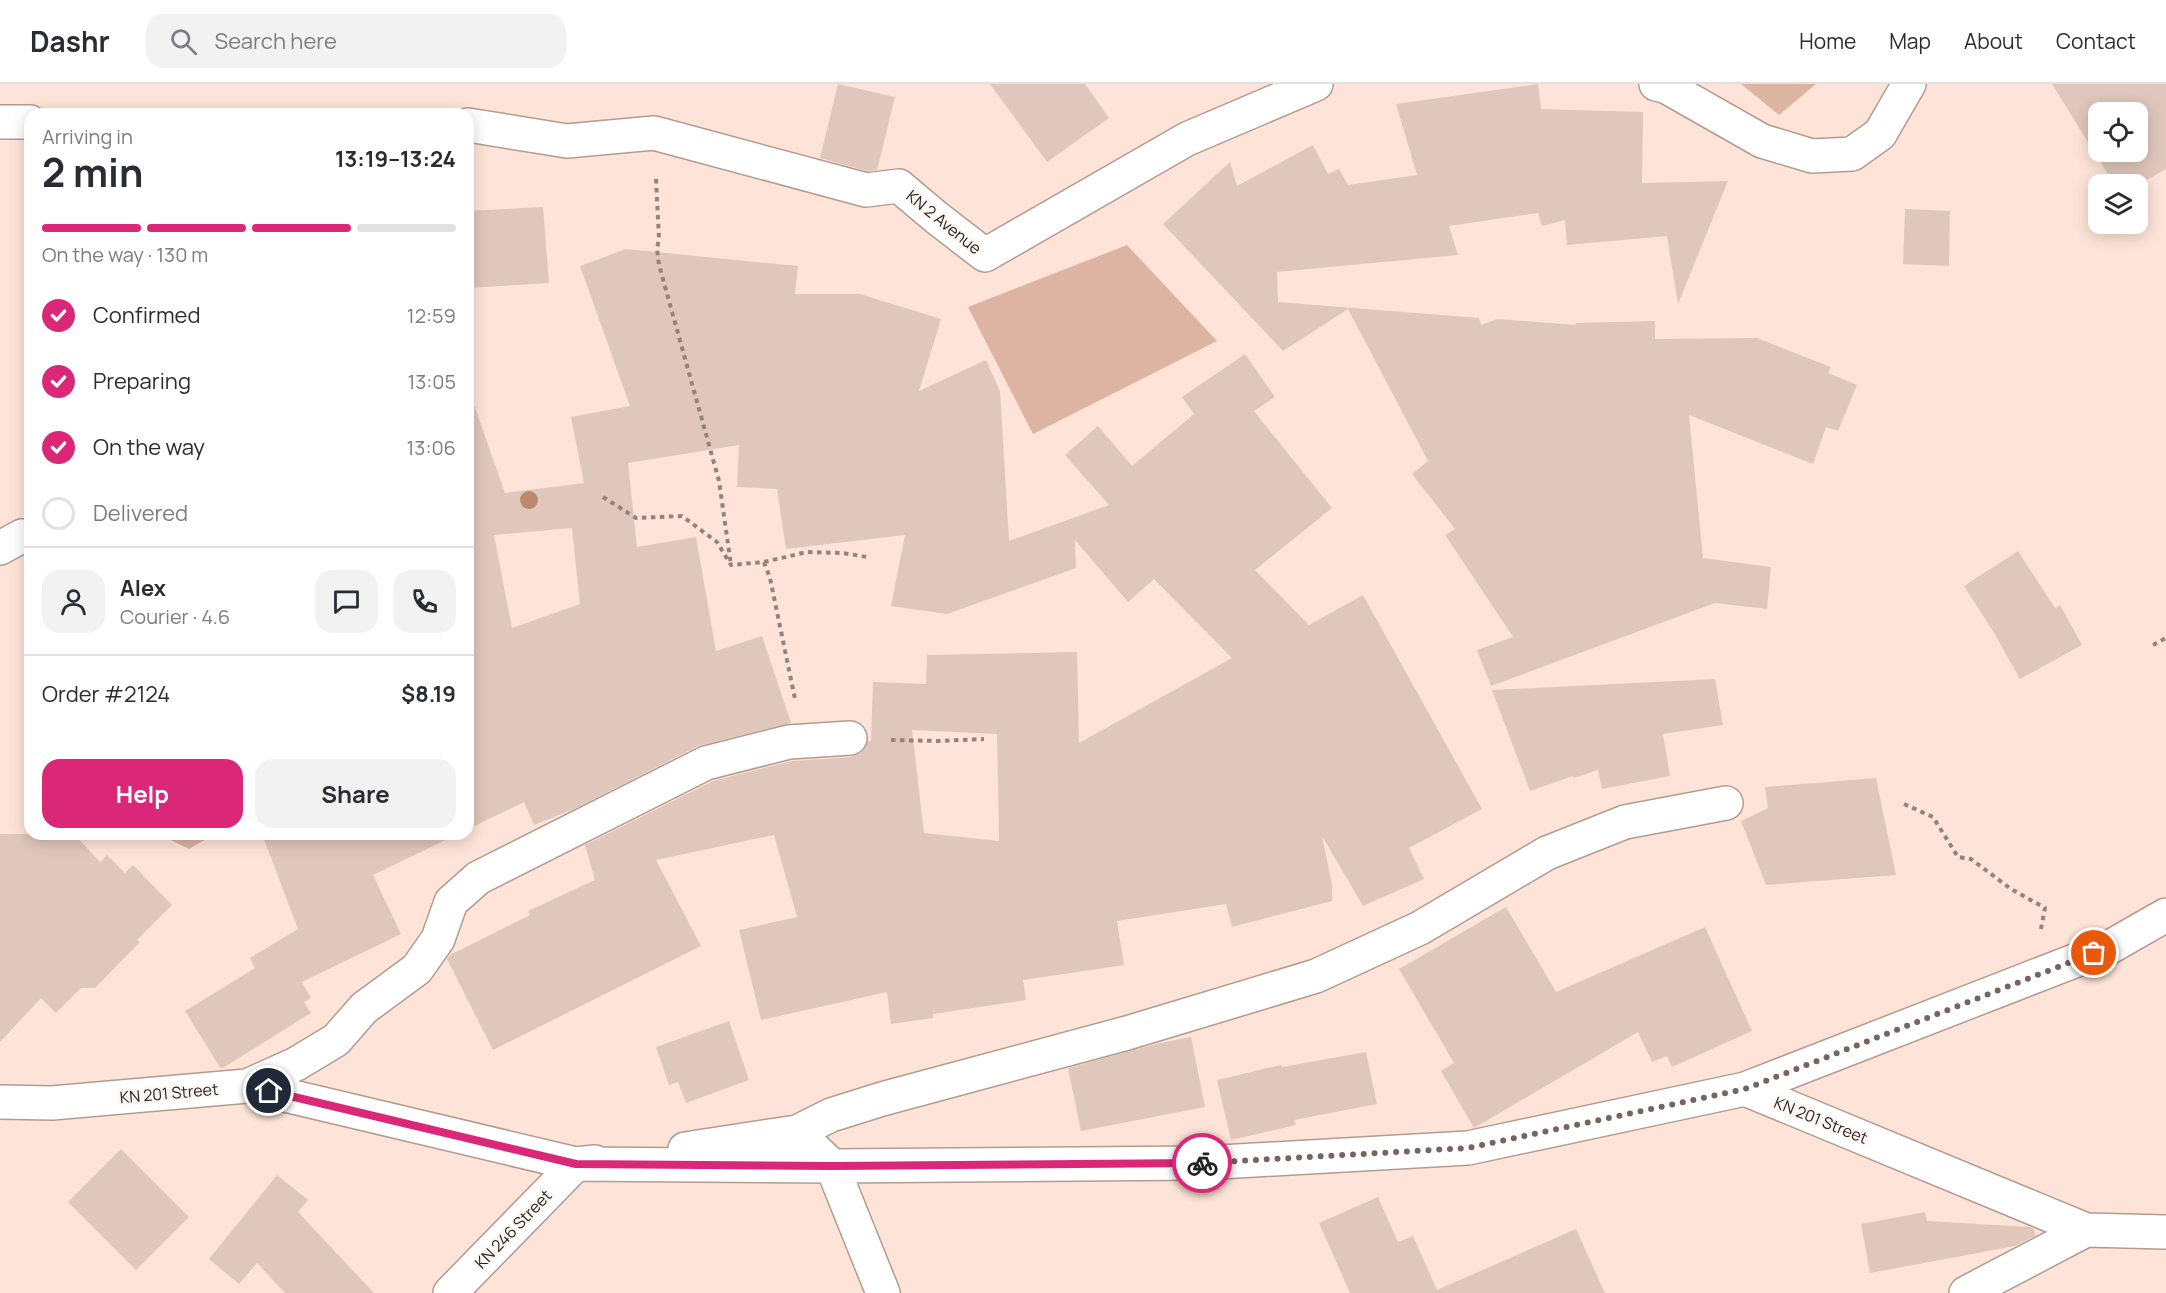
<!DOCTYPE html>
<html lang="en">
<head>
<meta charset="utf-8">
<style>
  body { margin:0; font-family:Manrope,sans-serif; background:#f2f2f3; color:#2b2b33; height:100vh; display:flex; flex-direction:column; font-size:22px; white-space:nowrap }
  * { box-sizing:border-box; margin:0 }
  p { font-size:20px; color:#7c7c81 }
  .icon { flex:none; width:33px; height:33px; fill:none; stroke:currentColor; stroke-width:2; stroke-linecap:round; stroke-linejoin:round }
  .map { position:relative; flex:1; overflow:hidden }
  .drawer { position:absolute; left:24px; top:24px; width:450px; height:732px; display:flex; flex-direction:column; background:#fff; border-radius:18px; box-shadow:0 3px 15px #0003 }
  .drawer>* { flex:none }
  .fabs { position:absolute; left:2088px; top:18px; display:grid; gap:12px }
  .fabs a { display:grid; place-items:center; width:60px; height:60px; border-radius:12px; background:#fff; box-shadow:0 3px 15px #0003; font-size:30px }
  .pin { position:absolute; display:grid; place-items:center; width:51px; height:51px; color:#fff; margin:-26px; border:3px solid #fff; border-radius:50%; box-shadow:0 2px 6px #0007 }
  .courier { position:absolute; display:grid; place-items:center; width:60px; height:60px; margin:-30px; border:4px solid #db2777; border-radius:50%; background:#fff; color:#222; box-shadow:0 2px 8px #0007 }
  .headline em { font-style:normal; font-weight:700 }
  .headline div { display:flex; flex-direction:column-reverse }
  .headline { display:flex; align-items:center; justify-content:space-between; height:102px; padding:0 18px }
  h1 { font-size:39px; font-weight:700; line-height:45px }
  .bar { display:grid; grid-template-columns:repeat(4,1fr); gap:9px 6px; align-content:center; height:72px; padding:0 18px }
  .bar i { height:8px; border-radius:4px; background:#e1e1e2 }
  .bar .on { background:#db2777 }
  .bar p { grid-column:span 4 }
  .line { display:flex; align-items:center; gap:15px; padding:0 18px; border-top:2px solid #e1e1e2 }
  .line div { flex:1 }
  .round { display:grid; place-items:center; flex:none; width:63px; height:63px; border-radius:18px; background:#f2f2f3 }
  ol { padding:0 18px; list-style:none }
  li { display:flex; align-items:center; gap:18px; height:66px }
  li p { margin-inline-start:auto }
  li .icon { padding:6px; border-radius:50%; background:#db2777; color:#fff; stroke-width:4 }
  li:last-child { color:#7c7c81 }
  li i { width:33px; height:33px; border:3px solid #e1e1e2; border-radius:50% }
  .button { display:flex; gap:12px; margin-top:auto; padding:12px 18px }
  .button a { flex:1; height:69px; border-radius:18px; background:#db2777; color:#fff; font-size:24px; font-weight:700; line-height:69px; text-align:center }
  .button a+a { background:#f2f2f3; color:#2b2b33 }
  header { display:flex; align-items:center; gap:36px; box-sizing:border-box; height:84px; padding:0 30px; background:#fff; border-bottom:2px solid #e1e1e2 }
  header strong { font-size:28px }
  nav { display:flex; gap:33px; margin-inline-start:auto; font-size:21px }
  .search { width:420px; height:54px; background:#f2f2f3; display:flex; align-items:center; gap:15px; box-sizing:border-box; padding:0 21px; border-radius:18px; color:#7c7c81; font-size:22px }
  .map>svg:first-child { display:block }
</style>
</head>
<body>
<header>
<strong>Dashr</strong>
<div class="search"><svg class="icon" aria-label="search" viewBox="0 0 24 24"><circle cx="10" cy="10" r="6"/><path d="M15 15l6 6"/></svg>Search here</div>
<nav><a>Home</a><a>Map</a><a>About</a><a>Contact</a></nav>
</header>
<div class="map">
<svg width="2166" height="1209" viewBox="0 0 2166 1209">
  <rect width="100%" height="100%" fill="#fee4d8"/>
  <path fill="#ddb4a1" d="M1741,0H1816L1779,31Z
    M1127,161L1217,257L1033,350L968,223Z
    M159,750H215L189,765Z"/>
  <path fill="#e0c7bb" fill-rule="evenodd" d="M838,0L895,13L877,86L867,87L820,74Z
    M990,0H1085L1109,34L1047,78Z
    M1538,0L1541,25L1643,28L1642,99L1728,97L1678,220L1667,152L1567,161L1565,136L1542,142L1538,129L1449,142L1458,171L1277,188L1278,218L1479,234L1481,241L1497,235L1576,241L1575,239L1655,237V255L1757,254L1831,283L1828,289L1857,301L1838,347L1826,343L1813,380L1689,331L1703,474L1771,483L1767,525L1715,519L1491,602L1477,566L1513,553L1445,451L1455,445L1412,390L1428,377L1348,225L1283,267L1163,140L1230,78L1237,102L1313,61L1328,90L1339,85L1348,101L1417,91L1396,20Z
    M2052,0H2166V85L2140,100H2114ZM2098,28H2138V68H2098Z
    M543,123L549,199L468,204V127Z
    M1905,125L1950,127L1949,182L1903,180Z
    M626,165L798,182L795,210H860L941,235L919,307L986,276L1000,307L1009,457L1109,421L1065,371L1098,342L1132,382L1194,330L1182,313L1245,270L1275,313L1254,327L1332,424L1255,486L1309,541L1363,511L1482,725L1409,764L1424,795L1363,822L1322,752L1332,801V817L1232,843L1226,820L1117,837L1124,881L1023,896L1026,916L933,930V934L891,940L887,908L761,936L739,846L797,833L774,751L656,776L701,862L493,966L447,875L450,871L530,831L528,827L595,796L585,761L713,697L792,677L851,673L860,670L866,663L868,657H871L873,598L926,600L927,571L1077,568L1079,659L1232,574L1154,495L1128,518L1075,456L1076,484L947,530L891,522L905,451L786,465L777,405L737,403L739,361L628,379L637,463L696,453L716,567L762,552L791,639L698,662L576,724L534,741L524,718L468,745V322L474,321L505,409L584,399L571,333L630,322L580,182ZM572,444L580,520L512,544L494,451ZM912,646L997,650L999,757L924,749Z
    M2018,467L2055,524L2060,521L2082,561L2020,595L1993,547L1964,502Z
    M1715,595L1723,641L1663,650L1670,692L1602,705L1598,686L1574,694L1573,692L1530,707L1492,606Z
    M1876,694L1896,791L1766,801L1741,737L1768,724L1765,703Z
    M0,750H74L100,778L107,771L125,789L133,781L172,821L137,856L140,858L95,904H81L56,929L41,914L0,958Z
    M262,750H458L373,791L401,850L302,898L311,914L304,918L311,929L221,985L185,927L255,884L250,874L298,845Z
    M1506,823L1556,908L1705,843L1752,947L1672,983L1667,972L1652,978L1638,948L1474,1044L1441,987L1454,979L1399,885Z
    M729,937L749,996L686,1019L678,998L669,1001L656,963Z
    M1191,953L1205,1023L1081,1047L1068,984L1160,959Z
    M1366,968L1377,1020L1294,1036L1296,1041L1231,1056L1217,996L1281,981L1282,983Z
    M121,1065L189,1133L136,1186L68,1118Z
    M277,1091L308,1116L298,1128L374,1209H285L257,1179L239,1200L209,1175Z
    M1378,1113L1398,1158L1413,1152L1437,1206L1576,1145L1605,1209H1350L1319,1139Z
    M1925,1128L1927,1137L2030,1143L2034,1145L2035,1152L2015,1162L1870,1189L1861,1140Z"/>
  <g fill="none" stroke-linecap="round" stroke-linejoin="round">
    <g stroke="#b39b8f" stroke-width="36">
      <path id="minor" d="M0,464L22,452
        M247,1002L296,980L336,956L364,924L417,885L438,855L451,818L478,794L706,679L789,658L850,654
        M1745,1005L2110,863L2166,831
        M0,1018L52,1019L247,1002L576,1080L832,1082L1203,1079L1468,1064L1745,1005L2086,1146L2166,1148
        M685,1065L797,1048
        M450,1209L576,1080L595,1078
        M883,1209L832,1082L797,1048L831,1031L882,1015L1127,949L1316,892L1420,844L1547,769L1625,738L1726,719
        M1966,1209L2086,1146"/>
    </g>
    <g stroke="#b39b8f" stroke-width="36">
      <path id="secondary" d="M1656,0L1667,3L1762,57L1812,72L1852,70L1880,50L1909,0
        M0,38H30
        M468,41L567,57L654,49L866,106L899,102L937,134L985,171L1187,55L1316,0"/>
    </g>
    <path stroke="#95837b" stroke-width="4" stroke-dasharray="4.5 4.5" stroke-linecap="butt" d="M656,95L659,154L657,165L659,181L719,397L731,481
      M603,413L636,434L682,432L717,458L731,481L764,478L807,468L843,469L867,473
      M764,478L770,494L795,615
      M2153,561L2166,554
      M891,656L938,657L984,655
      M1904,720L1933,733L1958,773L1971,775L2011,805L2045,824L2041,845"/>
    <use href="#minor" stroke="#fff" stroke-width="33"/>
    <use href="#secondary" stroke="#fff" stroke-width="33"/>
  </g>
  <circle fill="#bd896c" cx="529" cy="416" r="9"/>
  <g fill="none" stroke-linecap="round" stroke-linejoin="round">
    <path stroke="#75655e" stroke-width="6" stroke-dasharray="0 10.8" d="M1202,1079L1468,1064L1745,1005L2094,869"/>
    <path stroke="#db2777" stroke-width="8" d="M269,1007L576,1080L832,1082L1202,1079"/>
  </g>
  <g text-anchor="middle" dominant-baseline="central" stroke-width="4.5" stroke-linejoin="round" paint-order="stroke">
    <g font-size="16" fill="#2b211d" stroke="#fbf6f3">
      <text transform="translate(944 138) rotate(39)">KN 2 Avenue</text>
      <text transform="translate(169 1009) rotate(-5)">KN 201 Street</text>
      <text transform="translate(1821 1036) rotate(22)">KN 201 Street</text>
      <text transform="translate(513 1145) rotate(-46)">KN 246 Street</text>
    </g>
  </g>
</svg>
<div class="fabs">
<a><svg class="icon" aria-label="locate" viewBox="0 0 24 24"><circle cx="12" cy="12" r="6"/><path d="M12 2v4M12 18v4M2 12h4M18 12h4"/></svg></a>
<a><svg class="icon" aria-label="layers" viewBox="0 0 24 24"><path d="M12 4l9 5-9 5-9-5zM3 14l9 5 9-5"/></svg></a>
</div>
<div class="pin" style="left:2094px;top:869px;background:#ea580c"><svg class="icon" aria-label="bag" viewBox="0 0 24 24"><path d="M5 8h14l-1 12H6zM9 8a3 3 0 0 1 6 0"/></svg></div>
<div class="pin" style="left:269px;top:1007px;background:#1f2937"><svg class="icon" aria-label="home" viewBox="0 0 24 24"><path d="M3 11l9-7 9 7M6 9v11h12V9"/></svg></div>
<div class="courier" style="left:1202px;top:1079px"><svg class="icon" aria-label="bike" viewBox="0 0 24 24"><circle cx="6" cy="16" r="4"/><circle cx="18" cy="16" r="4"/><path d="M6 16l4-8h5l3 8M10 8l3 8H6M13 5h3"/></svg></div>
<section class="drawer">
<div class="headline"><div><h1>2 min</h1><p>Arriving in</p></div><em>13:19–13:24</em></div>
<div class="bar"><i class="on"></i><i class="on"></i><i class="on"></i><i></i><p>On the way · 130 m</p></div>
<ol>
<li><svg class="icon" aria-label="check" viewBox="0 0 24 24"><path d="M5 12l5 5 9-10"/></svg>Confirmed<p>12:59</p></li>
<li><svg class="icon" aria-label="check" viewBox="0 0 24 24"><path d="M5 12l5 5 9-10"/></svg>Preparing<p>13:05</p></li>
<li><svg class="icon" aria-label="check" viewBox="0 0 24 24"><path d="M5 12l5 5 9-10"/></svg>On the way<p>13:06</p></li>
<li><i></i>Delivered</li>
</ol>
<div class="line" style="height:108px"><a class="round"><svg class="icon" aria-label="person" viewBox="0 0 24 24"><circle cx="12" cy="8" r="4"/><path d="M4 21q1-7 8-7t8 7"/></svg></a><div><b>Alex</b><p>Courier · 4.6</p></div><a class="round"><svg class="icon" aria-label="chat" viewBox="0 0 24 24"><path d="M4 5h16v11H9l-5 4z"/></svg></a><a class="round"><svg class="icon" aria-label="phone" viewBox="0 0 24 24"><path d="M5 4h4l2 5-3 2q2 4 5 5l2-3 5 2v4C11 20 4 13 5 4z"/></svg></a></div>
<div class="line" style="height:78px"><div>Order #2124</div><b>$8.19</b></div>
<div class="button"><a>Help</a><a>Share</a></div>
</section>
</div>
</body>
</html>
